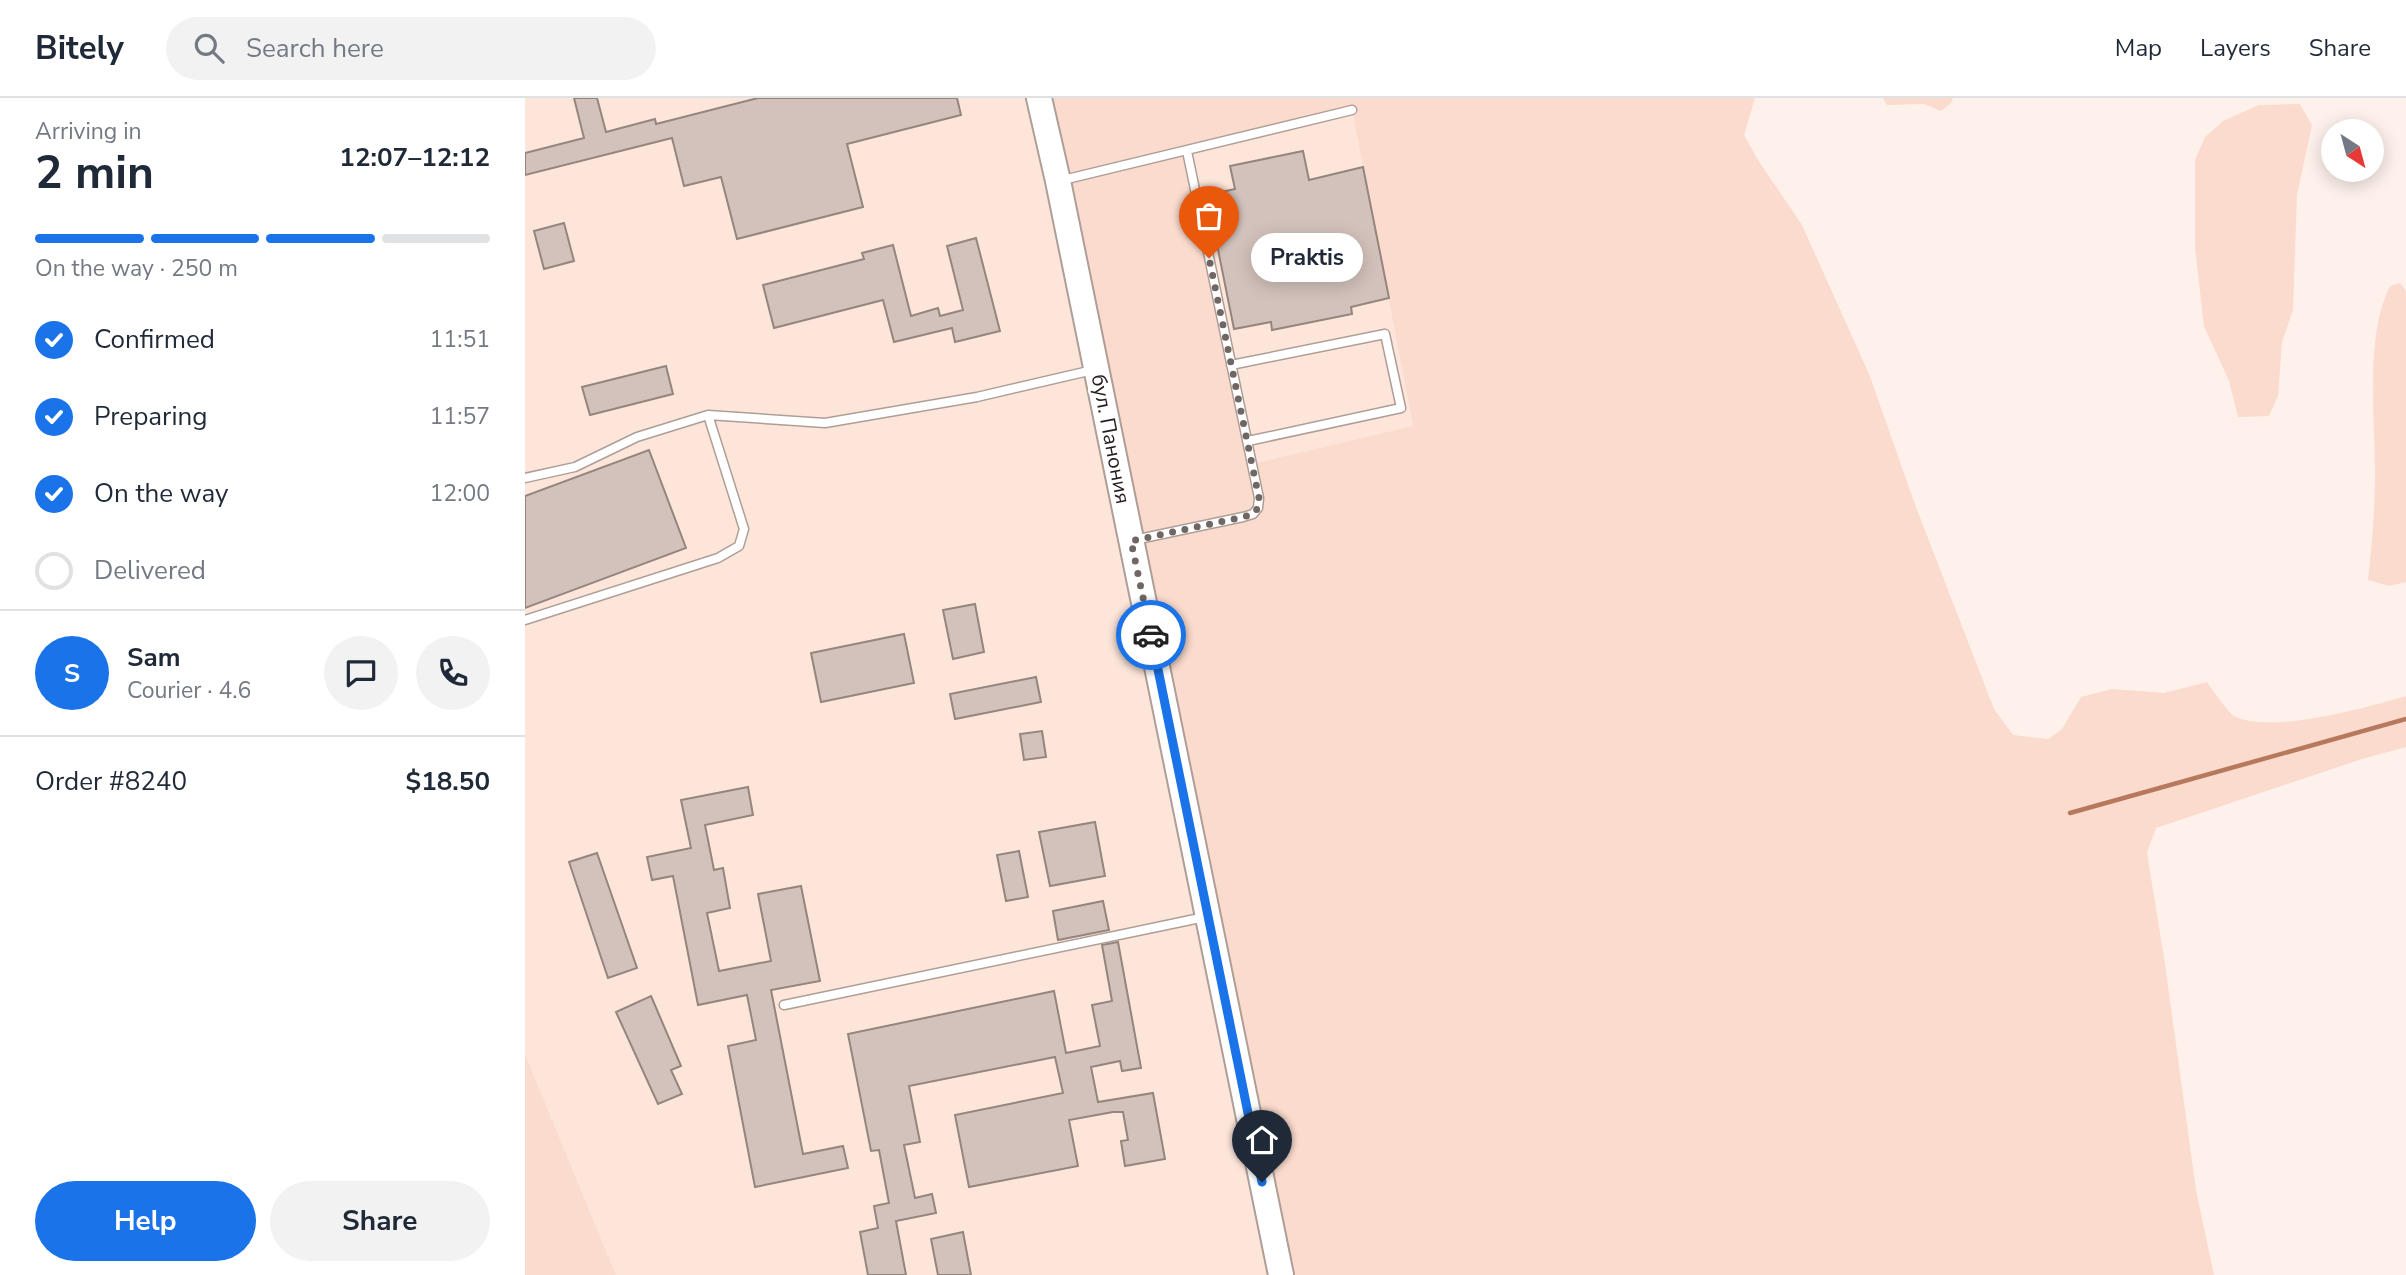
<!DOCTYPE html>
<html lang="en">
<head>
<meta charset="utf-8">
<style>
  body { margin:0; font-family:"Nunito Sans",sans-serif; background:#f2f2f3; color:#1f2937; height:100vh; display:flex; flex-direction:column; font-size:26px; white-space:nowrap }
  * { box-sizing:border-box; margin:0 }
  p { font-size:23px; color:#747a83 }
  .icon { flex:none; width:38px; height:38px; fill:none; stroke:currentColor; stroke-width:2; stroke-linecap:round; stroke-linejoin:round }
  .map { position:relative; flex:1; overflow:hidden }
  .side { display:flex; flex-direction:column; background:#fff; width:525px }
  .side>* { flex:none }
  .needle { width:46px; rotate:144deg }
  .controls { position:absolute; left:1796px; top:21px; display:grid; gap:14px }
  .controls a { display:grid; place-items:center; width:63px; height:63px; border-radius:50%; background:#fff; box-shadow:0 4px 18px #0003; font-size:35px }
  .pin { position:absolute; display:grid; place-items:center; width:60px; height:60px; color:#fff; margin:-72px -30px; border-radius:50% 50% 50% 0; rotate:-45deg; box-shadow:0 0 7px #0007 }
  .pin .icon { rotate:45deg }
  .courier { position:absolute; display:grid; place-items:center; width:70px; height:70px; margin:-35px; border:5px solid #1a73e8; border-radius:50%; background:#fff; color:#222; box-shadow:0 2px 9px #0007 }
  .bubble { position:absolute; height:49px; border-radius:24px; background:#fff; box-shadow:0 4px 18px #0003; font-size:23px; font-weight:700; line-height:49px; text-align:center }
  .overview em { font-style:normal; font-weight:700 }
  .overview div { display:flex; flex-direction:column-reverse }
  .overview { display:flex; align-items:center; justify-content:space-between; height:119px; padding:0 35px }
  h1 { font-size:46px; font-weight:700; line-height:52px }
  .bar { display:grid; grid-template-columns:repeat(4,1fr); gap:10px 7px; align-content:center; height:84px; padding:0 35px }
  .bar i { height:9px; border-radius:5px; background:#e0e1e3 }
  .bar .selected { background:#1a73e8 }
  .bar p { grid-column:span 4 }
  .line { display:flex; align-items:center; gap:18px; padding:0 35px; border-top:2px solid #e0e1e3 }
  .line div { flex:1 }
  .round { display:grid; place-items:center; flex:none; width:74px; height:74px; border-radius:37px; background:#f2f2f3 }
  ol { padding:0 35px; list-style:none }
  li { display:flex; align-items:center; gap:21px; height:77px }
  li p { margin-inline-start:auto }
  li .icon { padding:7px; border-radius:50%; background:#1a73e8; color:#fff; stroke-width:4 }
  li:last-child { color:#747a83 }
  li i { width:38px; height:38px; border:4px solid #e0e1e3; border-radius:50% }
  .cta { display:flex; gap:14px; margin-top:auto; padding:14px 35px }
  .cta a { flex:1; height:80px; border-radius:42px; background:#1a73e8; color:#fff; font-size:28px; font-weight:700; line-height:80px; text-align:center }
  .cta a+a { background:#f2f2f3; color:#1f2937 }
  header { display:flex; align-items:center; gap:42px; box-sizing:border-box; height:98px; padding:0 35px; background:#fff; border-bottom:2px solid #e0e1e3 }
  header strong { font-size:33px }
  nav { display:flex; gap:38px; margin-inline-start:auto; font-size:24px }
  .search { width:490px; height:63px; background:#f2f2f3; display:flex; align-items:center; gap:18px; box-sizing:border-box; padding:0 24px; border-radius:38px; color:#747a83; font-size:26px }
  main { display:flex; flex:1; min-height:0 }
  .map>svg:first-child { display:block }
</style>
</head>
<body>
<header>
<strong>Bitely</strong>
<div class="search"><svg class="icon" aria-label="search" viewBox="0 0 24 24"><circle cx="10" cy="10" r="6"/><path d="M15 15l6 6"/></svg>Search here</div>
<nav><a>Map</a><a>Layers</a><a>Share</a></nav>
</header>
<main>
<section class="side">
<div class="overview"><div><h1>2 min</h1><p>Arriving in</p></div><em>12:07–12:12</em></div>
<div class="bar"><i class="selected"></i><i class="selected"></i><i class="selected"></i><i></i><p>On the way · 250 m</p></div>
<ol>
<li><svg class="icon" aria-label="check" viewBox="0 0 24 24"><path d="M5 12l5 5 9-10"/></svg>Confirmed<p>11:51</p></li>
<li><svg class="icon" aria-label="check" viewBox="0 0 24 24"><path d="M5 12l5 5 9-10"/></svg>Preparing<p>11:57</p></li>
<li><svg class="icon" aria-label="check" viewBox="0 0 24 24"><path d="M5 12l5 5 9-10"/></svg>On the way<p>12:00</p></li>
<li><i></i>Delivered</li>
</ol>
<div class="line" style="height:126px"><b class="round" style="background:#1a73e8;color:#fff">S</b><div><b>Sam</b><p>Courier · 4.6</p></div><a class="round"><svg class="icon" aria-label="chat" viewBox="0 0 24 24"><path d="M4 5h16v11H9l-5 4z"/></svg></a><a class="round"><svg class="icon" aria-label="phone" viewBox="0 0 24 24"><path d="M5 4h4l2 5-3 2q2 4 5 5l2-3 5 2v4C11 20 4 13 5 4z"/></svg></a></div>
<div class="line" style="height:91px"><div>Order #8240</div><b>$18.50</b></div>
<div class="cta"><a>Help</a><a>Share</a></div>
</section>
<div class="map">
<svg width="1881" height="1177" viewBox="0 0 1881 1177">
  <rect width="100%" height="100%" fill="#fef1eb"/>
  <path fill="#fde5da" d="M0,0H514L756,1177H91L0,956Z
    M827,12L888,329L726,366L662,53Z"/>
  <path fill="#fbdbcd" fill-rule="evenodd" d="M514,0H1230L1219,37L1233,62L1277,127L1344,276L1391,409L1469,611L1488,637L1523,641L1537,631L1556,599L1587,591L1639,595L1682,584C1688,592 1702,613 1709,618C1745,637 1843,609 1881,598V649L1837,661L1631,730L1622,755L1640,866L1671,1092L1689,1177H756ZM827,12L888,328L727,366L662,53Z
    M1358,0H1428L1426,5L1416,13L1399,6L1362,7Z
    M1775,6L1787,27L1772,97L1768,212L1757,244L1753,298L1744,318L1713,319L1704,283L1679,228L1670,150V62L1680,39L1698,23L1734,7Z
    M1875,185L1881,193V484L1864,488L1843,482C1847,446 1850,411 1850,375C1850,320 1840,237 1865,188Z
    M0,956L91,1177H0Z"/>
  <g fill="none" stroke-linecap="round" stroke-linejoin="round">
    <path stroke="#b7795e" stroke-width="4.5" d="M1545,715L1881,621"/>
  </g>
  <path fill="#d3c2bb" stroke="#94857e" stroke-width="2" d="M49,0H72L81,34L130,21L131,26L233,0H432L436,17L322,46L338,109L212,141L196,79L159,88L147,40L0,77V55L59,40Z
    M778,53L784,82L838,69L864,200L826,209L827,216L747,232L746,224L709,231L682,97L710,91L705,68Z
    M39,125L49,163L19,171L9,133Z
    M451,140L475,233L430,244L427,230L369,244L358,202L249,230L238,187L339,161L337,155L368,147L386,218L413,210L415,218L438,212L422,148Z
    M141,268L148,296L65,317L57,289Z
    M124,352L161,450L0,510V398Z
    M450,506L459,554L428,561L418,512Z
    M379,536L389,585L296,604L286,555Z
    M511,579L516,604L430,621L425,596Z
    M517,633L521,659L499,662L495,636Z
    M223,689L228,717L180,727L189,772L198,770L205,810L182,815L194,873L246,863L233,796L276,788L295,883L246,892L278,1056L318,1048L323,1070L230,1089L203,948L231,942L222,897L173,907L148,778L127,782L122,759L166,750L156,702Z
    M570,724L580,778L525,788L514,734Z
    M494,753L503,799L481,803L472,757Z
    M72,755L112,870L83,880L44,764Z
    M578,803L584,832L533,842L528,813Z
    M593,844L616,970L597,973L595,963L566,969L573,1004L628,995L640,1061L600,1068L596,1043L603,1042L598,1014H588L544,1022L553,1068L444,1089L430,1017L538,995L530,959L384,988L395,1044L379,1047L390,1100L407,1096L411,1115L371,1123L381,1177H343L335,1134L353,1130L349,1108L364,1105L354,1052L346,1053L323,936L529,893L541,955L575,948L567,907L587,903L577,847Z
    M126,898L156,968L146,972L157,996L133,1006L91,914Z
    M438,1134L446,1177H413L406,1141Z"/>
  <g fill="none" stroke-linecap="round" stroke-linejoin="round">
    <g stroke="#ae9e97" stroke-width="11">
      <path id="lane" d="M538,82L827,12
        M706,267L860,236L876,310L723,343
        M0,380L50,369L112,339L183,317L300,325L452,299L568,272
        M609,442L718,419L728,416L733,410L734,400L662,53
        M0,522L193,460L214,448L219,431L183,317
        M259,907L680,819"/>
    </g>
    <g stroke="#ae9e97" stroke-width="28">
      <path id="primary" d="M514,0L533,83L756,1177"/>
    </g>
    <use href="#lane" stroke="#fff" stroke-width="8"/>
    <use href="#primary" stroke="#fff" stroke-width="24"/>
  </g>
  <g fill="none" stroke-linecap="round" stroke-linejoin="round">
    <path stroke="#706764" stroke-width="7" stroke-dasharray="0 12.6" d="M626,537L606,443L718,419L728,416L733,410L734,400L684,160"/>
    <path stroke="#1a73e8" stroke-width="9" d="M626,537L737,1084"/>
  </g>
  <g text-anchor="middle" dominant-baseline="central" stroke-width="5" stroke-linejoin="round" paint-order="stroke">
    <g font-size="21" fill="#231d1b" stroke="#fff">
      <text transform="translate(586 341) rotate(79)">бул. Панония</text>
    </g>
  </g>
</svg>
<div class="controls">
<a><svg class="needle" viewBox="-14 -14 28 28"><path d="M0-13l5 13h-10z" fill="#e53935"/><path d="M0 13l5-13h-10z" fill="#747a83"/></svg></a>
</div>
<div class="pin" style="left:684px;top:160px;background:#ea580c"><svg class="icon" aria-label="bag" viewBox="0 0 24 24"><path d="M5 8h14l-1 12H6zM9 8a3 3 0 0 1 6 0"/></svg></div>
<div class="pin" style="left:737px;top:1084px;background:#1f2937"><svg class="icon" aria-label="home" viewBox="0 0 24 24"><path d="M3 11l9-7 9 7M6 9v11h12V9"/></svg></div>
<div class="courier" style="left:626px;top:537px"><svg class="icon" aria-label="car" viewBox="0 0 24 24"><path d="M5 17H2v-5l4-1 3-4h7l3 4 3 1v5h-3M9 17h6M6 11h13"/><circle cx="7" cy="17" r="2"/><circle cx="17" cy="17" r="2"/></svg></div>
<div class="bubble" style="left:726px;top:135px;width:112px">Praktis</div>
</div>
</main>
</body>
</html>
